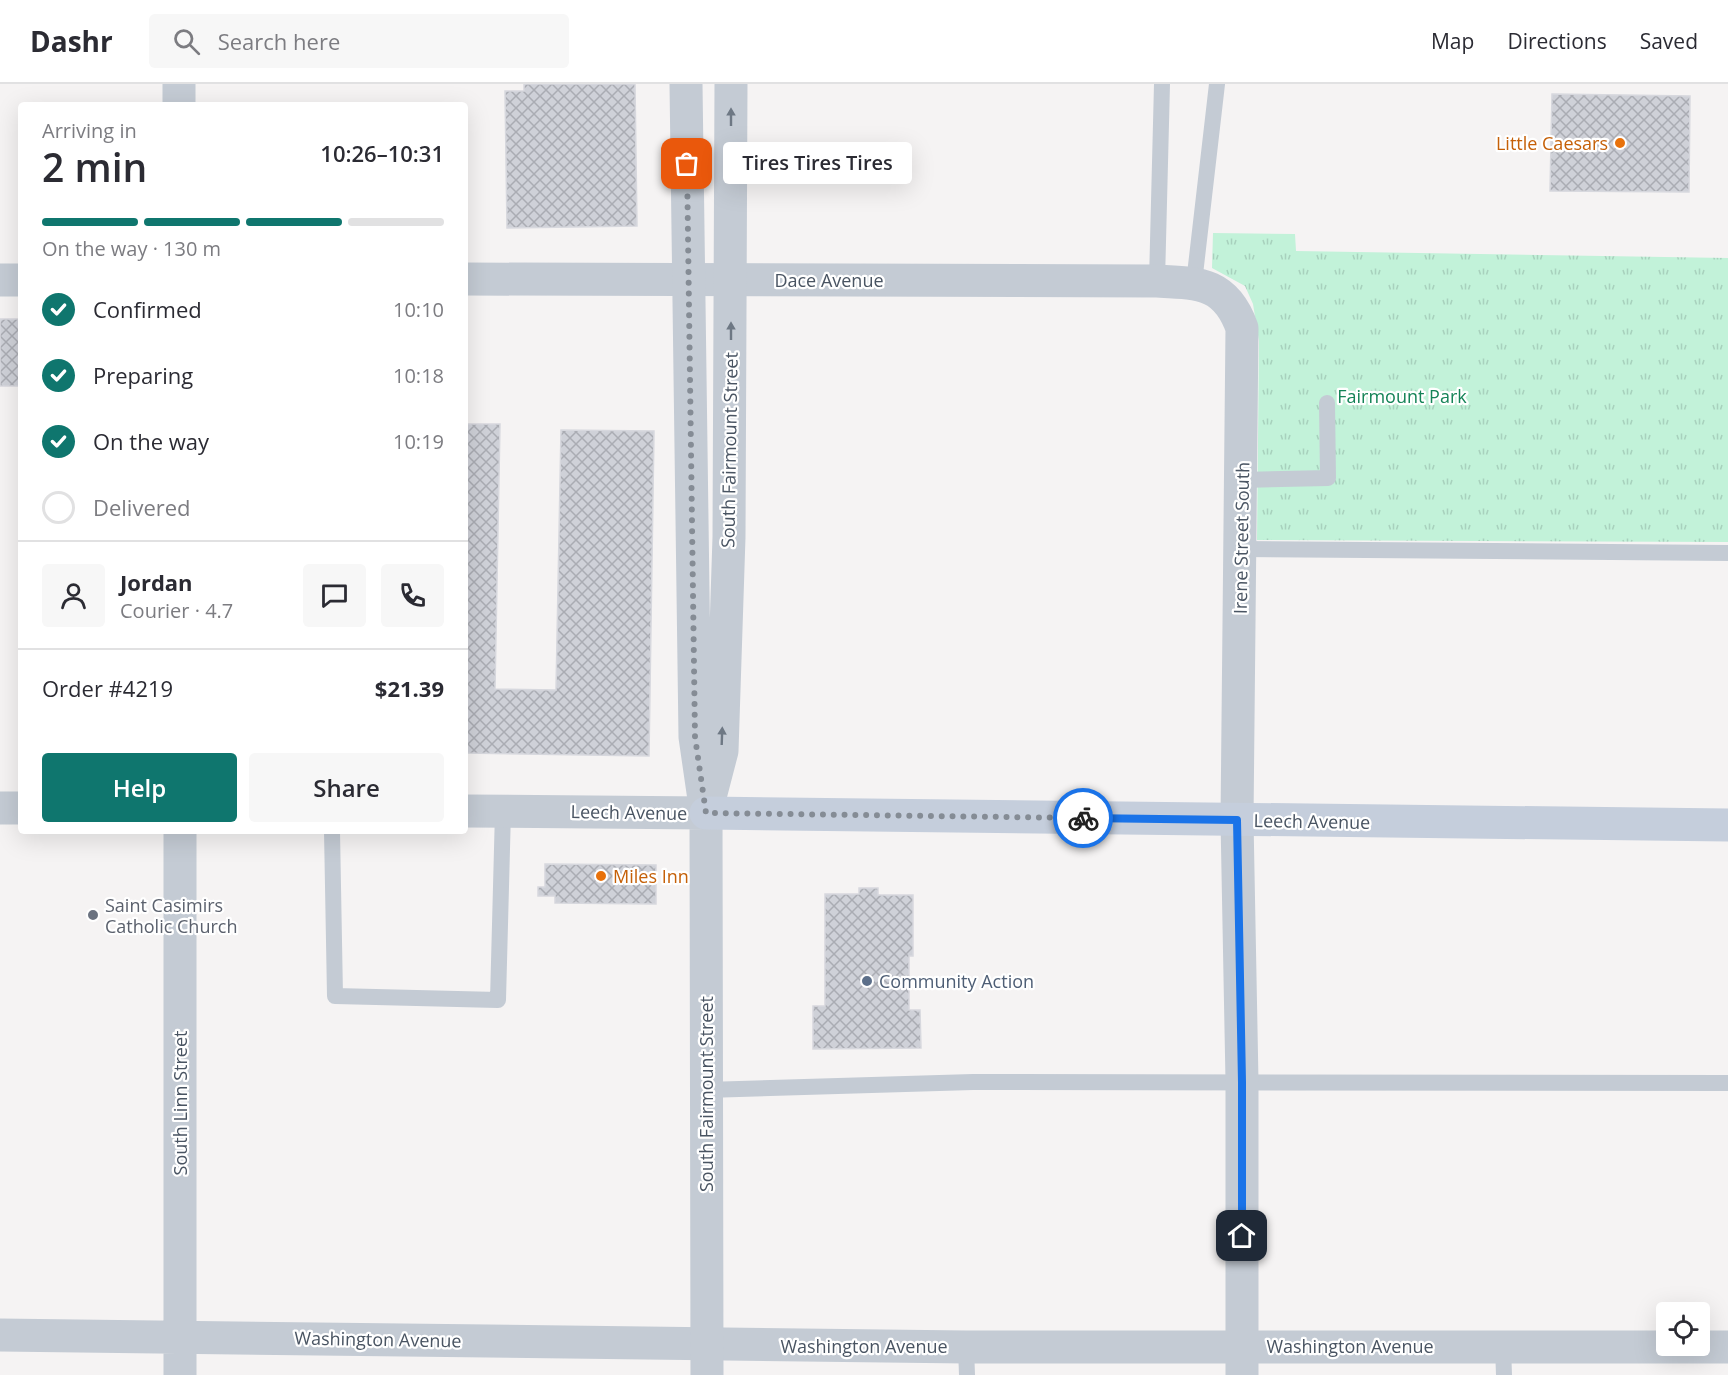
<!DOCTYPE html>
<html lang="en">
<head>
<meta charset="utf-8">
<style>
  body { margin:0; font-family:"Open Sans",sans-serif; background:#f7f7f7; color:#2b2b33; height:100vh; display:flex; flex-direction:column; font-size:22px; white-space:nowrap }
  * { box-sizing:border-box; margin:0 }
  p { font-size:20px; color:#7c7c81 }
  .icon { flex:none; width:33px; height:33px; fill:none; stroke:currentColor; stroke-width:2; stroke-linecap:round; stroke-linejoin:round }
  .map { position:relative; flex:1; overflow:hidden }
  .details { position:absolute; left:18px; top:18px; width:450px; height:732px; display:flex; flex-direction:column; background:#fff; border-radius:6px; box-shadow:0 6px 24px #0002 }
  .details>* { flex:none }
  .buttons { position:absolute; left:1656px; top:1218px; display:grid; gap:12px }
  .buttons a { display:grid; place-items:center; width:54px; height:54px; border-radius:6px; background:#fff; box-shadow:0 6px 24px #0002; font-size:30px }
  .pin { position:absolute; display:grid; place-items:center; width:51px; height:51px; color:#fff; margin:-26px; border-radius:12px; box-shadow:0 3px 9px #0006 }
  .courier { position:absolute; display:grid; place-items:center; width:60px; height:60px; margin:-30px; border:4px solid #1a73e8; border-radius:50%; background:#fff; color:#222; box-shadow:0 2px 8px #0007 }
  .bubble { position:absolute; height:42px; border-radius:6px; background:#fff; box-shadow:0 6px 24px #0002; font-size:20px; font-weight:600; line-height:42px; text-align:center }
  .head em { font-style:normal; font-weight:600 }
  .head div { display:flex; flex-direction:column-reverse }
  .head { display:flex; align-items:center; justify-content:space-between; height:102px; padding:0 24px }
  h1 { font-size:39px; font-weight:600; line-height:45px }
  .bar { display:grid; grid-template-columns:repeat(4,1fr); gap:9px 6px; align-content:center; height:72px; padding:0 24px }
  .bar i { height:8px; border-radius:4px; background:#e1e1e2 }
  .bar .active { background:#0f766e }
  .bar p { grid-column:span 4 }
  .line { display:flex; align-items:center; gap:15px; padding:0 24px; border-top:2px solid #e1e1e2 }
  .line div { flex:1 }
  .round { display:grid; place-items:center; flex:none; width:63px; height:63px; border-radius:6px; background:#f7f7f7 }
  ol { padding:0 24px; list-style:none }
  li { display:flex; align-items:center; gap:18px; height:66px }
  li p { margin-inline-start:auto }
  li .icon { padding:6px; border-radius:50%; background:#0f766e; color:#fff; stroke-width:4 }
  li:last-child { color:#7c7c81 }
  li i { width:33px; height:33px; border:3px solid #e1e1e2; border-radius:50% }
  .primary-button { display:flex; gap:12px; margin-top:auto; padding:12px 24px }
  .primary-button a { flex:1; height:69px; border-radius:6px; background:#0f766e; color:#fff; font-size:24px; font-weight:600; line-height:69px; text-align:center }
  .primary-button a+a { background:#f7f7f7; color:#2b2b33 }
  header { display:flex; align-items:center; gap:36px; box-sizing:border-box; height:84px; padding:0 30px; background:#fff; border-bottom:2px solid #e1e1e2 }
  header strong { font-size:28px }
  nav { display:flex; gap:33px; margin-inline-start:auto; font-size:21px }
  .search { width:420px; height:54px; background:#f7f7f7; display:flex; align-items:center; gap:15px; box-sizing:border-box; padding:0 21px; border-radius:6px; color:#7c7c81; font-size:22px }
  .map>svg:first-child { display:block }
</style>
</head>
<body>
<header>
<strong>Dashr</strong>
<div class="search"><svg class="icon" aria-label="search" viewBox="0 0 24 24"><circle cx="10" cy="10" r="6"/><path d="M15 15l6 6"/></svg>Search here</div>
<nav><a>Map</a><a>Directions</a><a>Saved</a></nav>
</header>
<div class="map">
<svg width="1728" height="1291" viewBox="0 0 1728 1291">
  <defs>
    <pattern id="park-tufts" width="24" height="20" patternUnits="userSpaceOnUse" patternTransform="scale(1.5)"><rect width="24" height="20" fill="#c2f2d9"/><path d="M3 7l-1-3M5 7V3M7 7l1-3M15 17l-1-3M17 17v-4M19 17l1-3" fill="none" stroke="#a8d1bd"/></pattern>
    <pattern id="building-cross-hatch" width="8" height="8" patternUnits="userSpaceOnUse" patternTransform="scale(1.5)"><rect width="8" height="8" fill="#cfd1d8"/><path d="M0 0l8 8M0 8l8-8" fill="none" stroke="#aaacb3"/></pattern>
  </defs>
  <rect width="100%" height="100%" fill="#f5f3f3"/>
  <path fill="url(#park-tufts)" d="M1213,149L1295,150L1296,167L1728,174V458L1257,456L1259,257L1253,220L1245,202L1212,184Z"/>
  <path fill="url(#building-cross-hatch)" stroke="#d7d8de" stroke-width="1.5" d="M524,0H635L637,142L507,144L505,7H524Z
    M1552,10L1690,12L1689,108L1550,107Z
    M0,235H21V302H0Z
    M465,340H500L495,605L556,606L561,346L654,347L649,672L465,669Z
    M545,780L656,781V820L555,819V812H538V803H545Z
    M859,804H878V811H913V872H909V926H920L921,964L813,965V922H825V810H859Z"/>
  <g fill="none" stroke-linecap="round" stroke-linejoin="round">
    <path stroke="#c4cbd4" stroke-width="16" d="M1157,197L1162,0
      M1194,199L1217,0
      M1241,396L1328,394L1327,319
      M1241,465L1728,469
      M332,747L335,912L498,916L503,727
      M706,1006L973,998L1728,999
      M1503,1262L1504,1291
      M966,1263L967,1291"/>
    <path stroke="#c4cbd4" stroke-width="33" d="M179,0V21
      M465,195L1157,197C1200,199 1226,199 1242,244L1237,736L1242,997V1291
      M0,196H21
      M180,747V1291
      M0,1251L966,1263H1728"/>
    <path stroke="#c4cbd4" stroke-width="33" d="M686,0L695,653L706,729L707,1291
      M710,713L722,667L729,453L731,0
      M0,724H21
      M465,727L706,729"/>
    <path stroke="#c5cedc" stroke-width="33" d="M706,729L1728,741"/>
  </g>
  <defs><path id="oneway-solid" d="M-6-.8H1V-3.2L6.5 0L1 3.2V.8H-6Z" transform="scale(1.5)"/></defs>
  <g fill="#6e7884">
    <use href="#oneway-solid" transform="translate(731 33) rotate(-90)"/>
    <use href="#oneway-solid" transform="translate(731 247) rotate(-90)"/>
    <use href="#oneway-solid" transform="translate(722 652) rotate(-88)"/>
  </g>
  <g fill="none" stroke-linecap="round" stroke-linejoin="round">
    <path stroke="#858c95" stroke-width="6" stroke-dasharray="0 10.8" d="M687,80L695,653L706,729L1083,734"/>
    <path stroke="#1a73e8" stroke-width="8" d="M1083,734L1237,736L1242,998V1152"/>
  </g>
  <g fill="#e8710a" stroke="#fff" stroke-width="2">
    <circle cx="1620" cy="59" r="6"/>
    <circle cx="601" cy="792" r="6"/>
  </g>
  <circle fill="#6b7280" stroke="#fff" stroke-width="2" cx="93" cy="831" r="6"/>
  <circle fill="#5c6f8a" stroke="#fff" stroke-width="2" cx="867" cy="897" r="6"/>
  <g text-anchor="middle" dominant-baseline="central" stroke-width="4.5" stroke-linejoin="round" paint-order="stroke">
    <g font-size="18" fill="#c56008" stroke="#fff" text-anchor="end">
      <text x="1608" y="59">Little Caesars</text>
      <text x="613" y="792" text-anchor="start">Miles Inn</text>
    </g>
    <g font-size="18" fill="#495462" stroke="#fff">
      <text x="829" y="196">Dace Avenue</text>
      <text transform="translate(729 366) rotate(-89)">South Fairmount Street</text>
      <text transform="translate(1241 454) rotate(-89)">Irene Street South</text>
      <text transform="translate(629 728) rotate(1)">Leech Avenue</text>
      <text transform="translate(1312 737) rotate(1)">Leech Avenue</text>
      <text transform="translate(706 1010) rotate(-90)">South Fairmount Street</text>
      <text transform="translate(180 1019) rotate(-90)">South Linn Street</text>
      <text transform="translate(378 1255) rotate(1)">Washington Avenue</text>
      <text x="864" y="1262">Washington Avenue</text>
      <text x="1350" y="1262">Washington Avenue</text>
    </g>
    <g font-size="18" fill="#148357" stroke="#fff">
      <text x="1402" y="312">Fairmount Park</text>
    </g>
    <g font-size="18" fill="#5b616d" stroke="#fff" text-anchor="start">
      <text x="105" y="821">Saint Casimirs<tspan x="105" dy="21">Catholic Church</tspan></text>
    </g>
    <g font-size="18" fill="#4e5e75" stroke="#fff" text-anchor="start">
      <text x="879" y="897">Community Action</text>
    </g>
  </g>
</svg>
<div class="buttons">
<a><svg class="icon" aria-label="locate" viewBox="0 0 24 24"><circle cx="12" cy="12" r="6"/><path d="M12 2v4M12 18v4M2 12h4M18 12h4"/></svg></a>
</div>
<div class="pin" style="left:687px;top:80px;background:#ea580c"><svg class="icon" aria-label="bag" viewBox="0 0 24 24"><path d="M5 8h14l-1 12H6zM9 8a3 3 0 0 1 6 0"/></svg></div>
<div class="pin" style="left:1242px;top:1152px;background:#1f2937"><svg class="icon" aria-label="home" viewBox="0 0 24 24"><path d="M3 11l9-7 9 7M6 9v11h12V9"/></svg></div>
<div class="courier" style="left:1083px;top:734px"><svg class="icon" aria-label="bike" viewBox="0 0 24 24"><circle cx="6" cy="16" r="4"/><circle cx="18" cy="16" r="4"/><path d="M6 16l4-8h5l3 8M10 8l3 8H6M13 5h3"/></svg></div>
<div class="bubble" style="left:723px;top:58px;width:189px">Tires Tires Tires</div>
<section class="details">
<div class="head"><div><h1>2 min</h1><p>Arriving in</p></div><em>10:26–10:31</em></div>
<div class="bar"><i class="active"></i><i class="active"></i><i class="active"></i><i></i><p>On the way · 130 m</p></div>
<ol>
<li><svg class="icon" aria-label="check" viewBox="0 0 24 24"><path d="M5 12l5 5 9-10"/></svg>Confirmed<p>10:10</p></li>
<li><svg class="icon" aria-label="check" viewBox="0 0 24 24"><path d="M5 12l5 5 9-10"/></svg>Preparing<p>10:18</p></li>
<li><svg class="icon" aria-label="check" viewBox="0 0 24 24"><path d="M5 12l5 5 9-10"/></svg>On the way<p>10:19</p></li>
<li><i></i>Delivered</li>
</ol>
<div class="line" style="height:108px"><a class="round"><svg class="icon" aria-label="person" viewBox="0 0 24 24"><circle cx="12" cy="8" r="4"/><path d="M4 21q1-7 8-7t8 7"/></svg></a><div><b>Jordan</b><p>Courier · 4.7</p></div><a class="round"><svg class="icon" aria-label="chat" viewBox="0 0 24 24"><path d="M4 5h16v11H9l-5 4z"/></svg></a><a class="round"><svg class="icon" aria-label="phone" viewBox="0 0 24 24"><path d="M5 4h4l2 5-3 2q2 4 5 5l2-3 5 2v4C11 20 4 13 5 4z"/></svg></a></div>
<div class="line" style="height:78px"><div>Order #4219</div><b>$21.39</b></div>
<div class="primary-button"><a>Help</a><a>Share</a></div>
</section>
</div>
</body>
</html>
